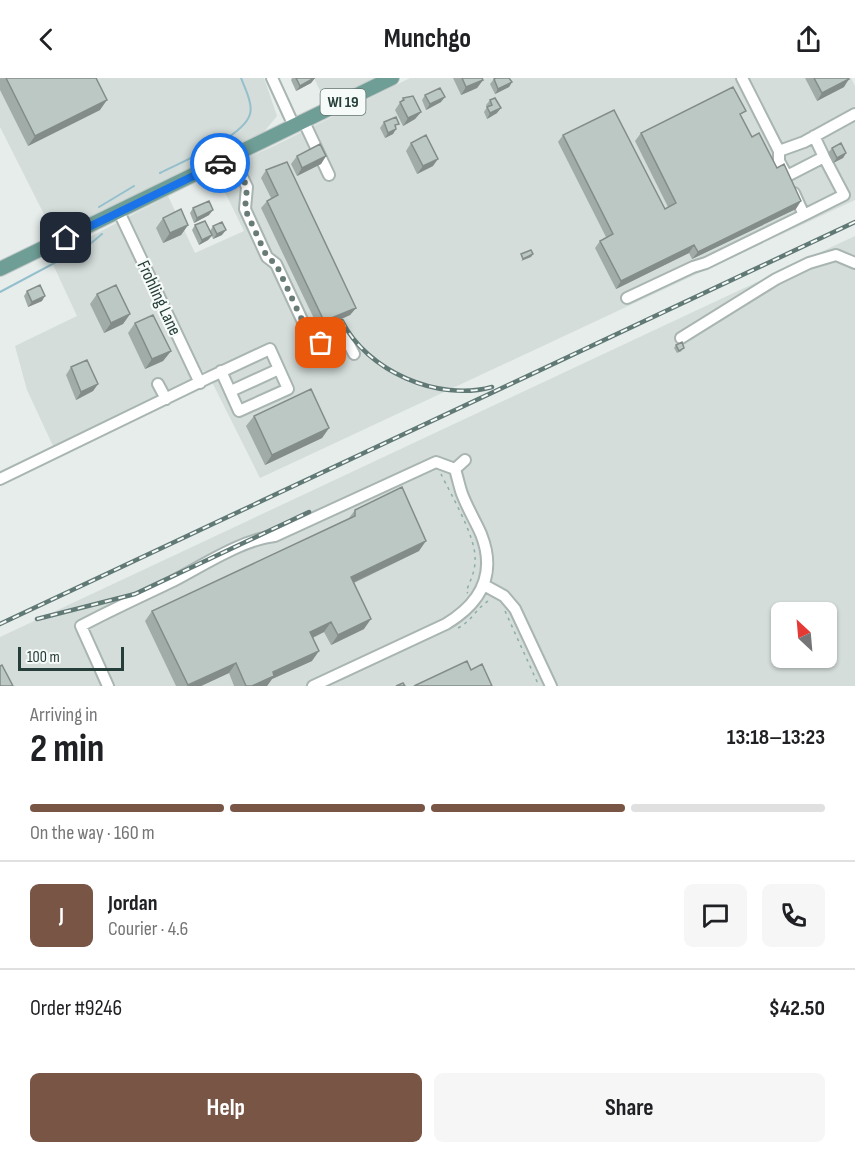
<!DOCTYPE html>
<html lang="en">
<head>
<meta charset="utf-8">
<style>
  body { margin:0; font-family:"Sofia Sans Condensed",sans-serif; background:#f6f6f6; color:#202124; height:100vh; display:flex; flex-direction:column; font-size:22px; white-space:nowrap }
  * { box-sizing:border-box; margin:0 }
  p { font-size:20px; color:#757577 }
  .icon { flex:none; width:33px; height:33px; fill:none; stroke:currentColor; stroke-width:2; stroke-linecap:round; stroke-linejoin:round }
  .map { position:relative; height:608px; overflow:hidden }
  .side { display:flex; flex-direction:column; background:#fff; flex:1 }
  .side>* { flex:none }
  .needle { width:39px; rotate:334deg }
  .tools { position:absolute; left:771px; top:524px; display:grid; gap:12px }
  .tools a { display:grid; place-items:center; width:66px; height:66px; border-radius:9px; background:#fff; box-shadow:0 2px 4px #0004; font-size:30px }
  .scale { position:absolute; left:18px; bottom:15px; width:106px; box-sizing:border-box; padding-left:6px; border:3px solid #263e39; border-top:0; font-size:16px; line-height:21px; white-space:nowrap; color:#263e39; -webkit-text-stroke:4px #f6faf8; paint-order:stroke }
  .pin { position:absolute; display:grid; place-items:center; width:51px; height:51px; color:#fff; margin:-26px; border-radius:12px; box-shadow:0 3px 9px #0006 }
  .courier { position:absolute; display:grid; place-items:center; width:60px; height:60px; margin:-30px; border:4px solid #1a73e8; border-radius:50%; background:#fff; color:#222; box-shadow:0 2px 8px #0007 }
  .summary em { font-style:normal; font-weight:700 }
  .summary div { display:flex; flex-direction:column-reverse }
  .summary { display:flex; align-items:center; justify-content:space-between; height:102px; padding:0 30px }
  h1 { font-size:39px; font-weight:700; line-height:45px }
  .bar { display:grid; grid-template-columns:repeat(4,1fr); gap:9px 6px; align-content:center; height:72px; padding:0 30px }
  .bar i { height:8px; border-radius:4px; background:#e0e0e0 }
  .bar .on { background:#785545 }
  .bar p { grid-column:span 4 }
  .line { display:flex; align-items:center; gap:15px; padding:0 30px; border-top:2px solid #e0e0e0 }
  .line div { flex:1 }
  .round { display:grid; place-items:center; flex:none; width:63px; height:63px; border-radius:9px; background:#f6f6f6 }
  .cta { display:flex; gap:12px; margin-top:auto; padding:12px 30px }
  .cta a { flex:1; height:69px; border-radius:9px; background:#785545; color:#fff; font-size:24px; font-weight:700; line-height:69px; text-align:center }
  .cta a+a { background:#f6f6f6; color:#202124 }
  header { display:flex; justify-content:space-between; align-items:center; height:78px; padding:0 30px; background:#fff; font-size:27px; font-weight:700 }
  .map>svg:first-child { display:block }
</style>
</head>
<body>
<header><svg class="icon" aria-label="back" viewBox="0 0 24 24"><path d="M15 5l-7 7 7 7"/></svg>Munchgo<svg class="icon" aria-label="share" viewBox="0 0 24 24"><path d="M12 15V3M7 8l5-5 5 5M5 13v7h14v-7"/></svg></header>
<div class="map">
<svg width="855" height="608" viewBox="0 0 855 608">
  <rect width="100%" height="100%" fill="#e6edeb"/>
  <path fill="#d4ddda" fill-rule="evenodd" d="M0,0H264L277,38L263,55L56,160L0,49Z
    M314,0H377L325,23Z
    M410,0H851L855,8V122L260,400L207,294L201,293L191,298V303L54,370L27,312L15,268L77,238L50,180L168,118L195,175L244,153L215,94L274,68Z
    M855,158V608H0V559ZM782,534H826V579H782Z"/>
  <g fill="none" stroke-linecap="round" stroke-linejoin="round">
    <path stroke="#94bfcc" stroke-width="2" d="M160,95C181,84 244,59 250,36C253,26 245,10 241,0
      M99,129L134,108
      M0,214L90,166L102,156"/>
    <g stroke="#a9b5b2" stroke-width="14">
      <path id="minor" d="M272,0L294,48
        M742,0L779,73V83L787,98L824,79L814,58
        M304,44L329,97
        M779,73L804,64L855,36
        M232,78L247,109L245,131L267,179L276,186L309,257L321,265L344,257L354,276
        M794,115L804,137L844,117L824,79
        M119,134L200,305
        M627,220L693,189L706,185L804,137
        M681,260L776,201L809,185L836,177L855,185
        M158,306L166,321
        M231,313L279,291
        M0,401L208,300L270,271L288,311L239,333L221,293
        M484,507L504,518L515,531L551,608
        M108,608L81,548C111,532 142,518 173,503C202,488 243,461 275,458L436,384L455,391
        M313,608L446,546C481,525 497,496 481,456C475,442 466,428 461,413C459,406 457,398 455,391L465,382"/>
    </g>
    <g stroke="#c2c9c8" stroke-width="16">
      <path id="major" d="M0,191L392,0"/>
    </g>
    <path stroke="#8aaea5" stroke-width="1.5" stroke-dasharray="3 4.5" stroke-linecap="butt" d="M441,396C451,417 477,460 475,483C475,494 470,503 466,514L468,515
      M505,533L539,608
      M458,550C472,543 477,529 490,522"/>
    <use href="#minor" stroke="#fff" stroke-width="10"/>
    <use href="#major" stroke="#6f9e96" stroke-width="14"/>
    <g stroke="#617975" stroke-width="4.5">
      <path id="rail" d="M342,243C367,293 438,324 492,309
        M37,541L135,516L309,434
        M0,546L855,144"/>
    </g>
    <use href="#rail" stroke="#f6faf8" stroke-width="2" stroke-dasharray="7" stroke-linecap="butt"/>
  </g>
  <path fill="#a1aca9" d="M0,0H96L100,32L28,68L0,12Z
    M292,0H315L311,5L296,13L291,2Z
    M453,0H482L483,2L477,10L461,17Z
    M805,0H848L844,9L817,23Z
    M494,1L512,4L509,9L495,16L490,6Z
    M425,17L441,24L426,32L422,22Z
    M403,20L421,34L415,41L403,48L395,32Z
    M490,22L497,35L487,41L484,34L487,29L486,27Z
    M741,39L752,59L796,131L692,181L689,175L616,211L595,170L600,163L606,159L558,64L563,57L665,131L668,129L635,63L641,55Z
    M384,44L396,51L393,56L385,60L380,50Z
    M411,65L433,88L417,96L406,73Z
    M832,70L846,75L843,80L833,85L828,75Z
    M297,78H326L321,86L297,98L291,86Z
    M266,92L356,230L350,237L319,251L261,130L267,123L271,120L261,100Z
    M193,130L209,137L194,145L190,135Z
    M163,140L188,147L181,157L163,165L156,150Z
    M195,147L210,153L213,148L222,157L213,161L212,158L208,162L199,167L192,152Z
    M27,213L42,223L28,229L24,218Z
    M97,216L130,236L123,246L104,255L90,226Z
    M135,245L171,273L163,283L145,291L128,255Z
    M676,267L682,273L677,275L674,270Z
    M71,289L98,306L93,313L76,322L66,297Z
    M254,338L329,350L322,360L265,387L246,348Z
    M355,432L419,473L354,505L364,551L331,567L324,554L313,560L312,583L272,601L267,608H234L229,595L201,608H176L145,543L152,533L349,440Z"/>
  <path fill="#838c89" d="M315,0L311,5L296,13L300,8Z
    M849,1L844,9L817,23L822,15Z
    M483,2L477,10L461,17L466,9Z
    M512,4L509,9L495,16L498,11Z
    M445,19L441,24L426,32L430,26Z
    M107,22L100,32L28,68L35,58Z
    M501,30L497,35L487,41L490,35Z
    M421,34L415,41L403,48L408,40Z
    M396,51L393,56L385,60L388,55Z
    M846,75L843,80L833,85L837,80Z
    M326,78L321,86L297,98L302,90Z
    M438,81L433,88L417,96L423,88Z
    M801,123L796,131L692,181L698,174Z
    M213,132L209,137L194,145L197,140Z
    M188,147L181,157L163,165L170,155Z
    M226,152L222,157L213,161L217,156Z
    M212,157L208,162L199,167L202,162Z
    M694,167L689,175L616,211L621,203Z
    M533,176L531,179L521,183L523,181Z
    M45,218L42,223L28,229L32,224Z
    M356,230L350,237L319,251L324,243Z
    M130,236L123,246L104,255L111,245Z
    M171,273L163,283L145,291L152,281Z
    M98,306L93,313L76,322L81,314Z
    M329,350L322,360L265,387L272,377Z
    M426,463L419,473L344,509L351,499Z
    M371,541L364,551L331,567L338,557Z
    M331,544L324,554L303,564L310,554Z
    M319,573L312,583L272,601L267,608H252L273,594Z
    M236,585L229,595L201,608H187Z"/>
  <path fill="#bbc8c4" stroke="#838c89" stroke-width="1.5" d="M6,0H96L107,22L35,58Z
    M296,0H314L300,8Z
    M462,0H482L483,2L466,9Z
    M496,0H509L512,4L498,11L494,1Z
    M814,0H848L849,1L822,15Z
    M733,9L746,33L740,36L752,59L759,55L777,90L784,86L801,123L698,174L694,167L621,203L600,163L613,156L563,57L614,32L665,131L676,125L641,55Z
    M440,10L445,19L430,26L425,17Z
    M413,18L421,34L408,40L400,24L404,22L403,20Z
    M495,20L501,30L490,35L487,29L492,27L490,22Z
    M396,39L399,46L395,47L396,51L388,55L384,44Z
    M426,57L438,81L423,88L411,65Z
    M841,65L846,75L837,80L832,70Z
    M320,66L326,78L302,90L297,78Z
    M287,84L356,230L324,243L267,123L278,117L266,92Z
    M209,123L213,132L197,140L193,130Z
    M181,131L188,147L170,155L163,140Z
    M205,143L212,157L202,162L195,147Z
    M222,144L226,152L217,156L213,148Z
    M531,172L533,176L523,181L521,176Z
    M40,207L45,218L32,224L27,213Z
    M116,207L130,236L111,245L97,216Z
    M153,237L171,273L152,281L135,245Z
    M682,264L684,270L679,273L676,267Z
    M87,282L98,306L81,314L71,289Z
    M311,311L329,350L272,377L254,338Z
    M402,409L426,463L351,499L371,541L338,557L331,544L310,554L319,573L273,594L274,598L252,608H246L236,585L188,607L152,533L355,438V432Z
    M467,583L471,592L482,586L492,608H414Z
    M2,587L13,608H0V588Z
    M403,605L405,608H396Z"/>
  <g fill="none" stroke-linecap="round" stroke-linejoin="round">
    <path stroke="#697b77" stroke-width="6" stroke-dasharray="0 10.8" d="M220,85L232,78L247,109L245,131L267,179L276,186L309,257L321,265"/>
    <path stroke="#1a73e8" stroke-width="8" d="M66,160L220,85"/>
  </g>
  <g text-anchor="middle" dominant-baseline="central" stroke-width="4.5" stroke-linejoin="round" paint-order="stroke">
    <rect fill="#f6faf8" stroke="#647672" stroke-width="1.5" x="320.5" y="11" width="45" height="26" rx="4.5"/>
    <g font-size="16" font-weight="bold" fill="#263e39">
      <text x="343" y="24">WI 19</text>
    </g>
    <g font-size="18" fill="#263e39" stroke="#f6faf8">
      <text transform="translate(159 220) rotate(65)">Frohling Lane</text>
    </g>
  </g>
</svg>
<div class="tools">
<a><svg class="needle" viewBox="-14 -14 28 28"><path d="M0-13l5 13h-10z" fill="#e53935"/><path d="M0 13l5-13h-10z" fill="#757577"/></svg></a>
</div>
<div class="scale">100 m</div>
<div class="pin" style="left:321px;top:265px;background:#ea580c"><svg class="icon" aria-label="bag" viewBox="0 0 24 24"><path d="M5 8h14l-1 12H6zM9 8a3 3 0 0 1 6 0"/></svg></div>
<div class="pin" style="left:66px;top:160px;background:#1f2937"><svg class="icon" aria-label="home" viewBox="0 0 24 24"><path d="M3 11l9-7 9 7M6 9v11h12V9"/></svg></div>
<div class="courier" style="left:220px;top:85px"><svg class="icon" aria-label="car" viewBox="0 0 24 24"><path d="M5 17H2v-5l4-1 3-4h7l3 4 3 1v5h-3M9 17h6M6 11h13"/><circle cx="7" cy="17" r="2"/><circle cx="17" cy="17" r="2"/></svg></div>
</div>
<section class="side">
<div class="summary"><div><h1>2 min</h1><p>Arriving in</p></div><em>13:18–13:23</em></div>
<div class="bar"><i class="on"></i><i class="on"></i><i class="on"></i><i></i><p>On the way · 160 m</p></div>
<div class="line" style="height:108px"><b class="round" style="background:#785545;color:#fff">J</b><div><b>Jordan</b><p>Courier · 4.6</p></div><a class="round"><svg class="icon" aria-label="chat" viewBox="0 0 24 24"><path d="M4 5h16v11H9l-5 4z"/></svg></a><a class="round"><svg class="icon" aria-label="phone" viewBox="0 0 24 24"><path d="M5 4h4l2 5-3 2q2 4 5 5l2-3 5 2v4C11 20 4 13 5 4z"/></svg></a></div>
<div class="line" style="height:78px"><div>Order #9246</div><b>$42.50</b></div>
<div class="cta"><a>Help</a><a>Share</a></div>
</section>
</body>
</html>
